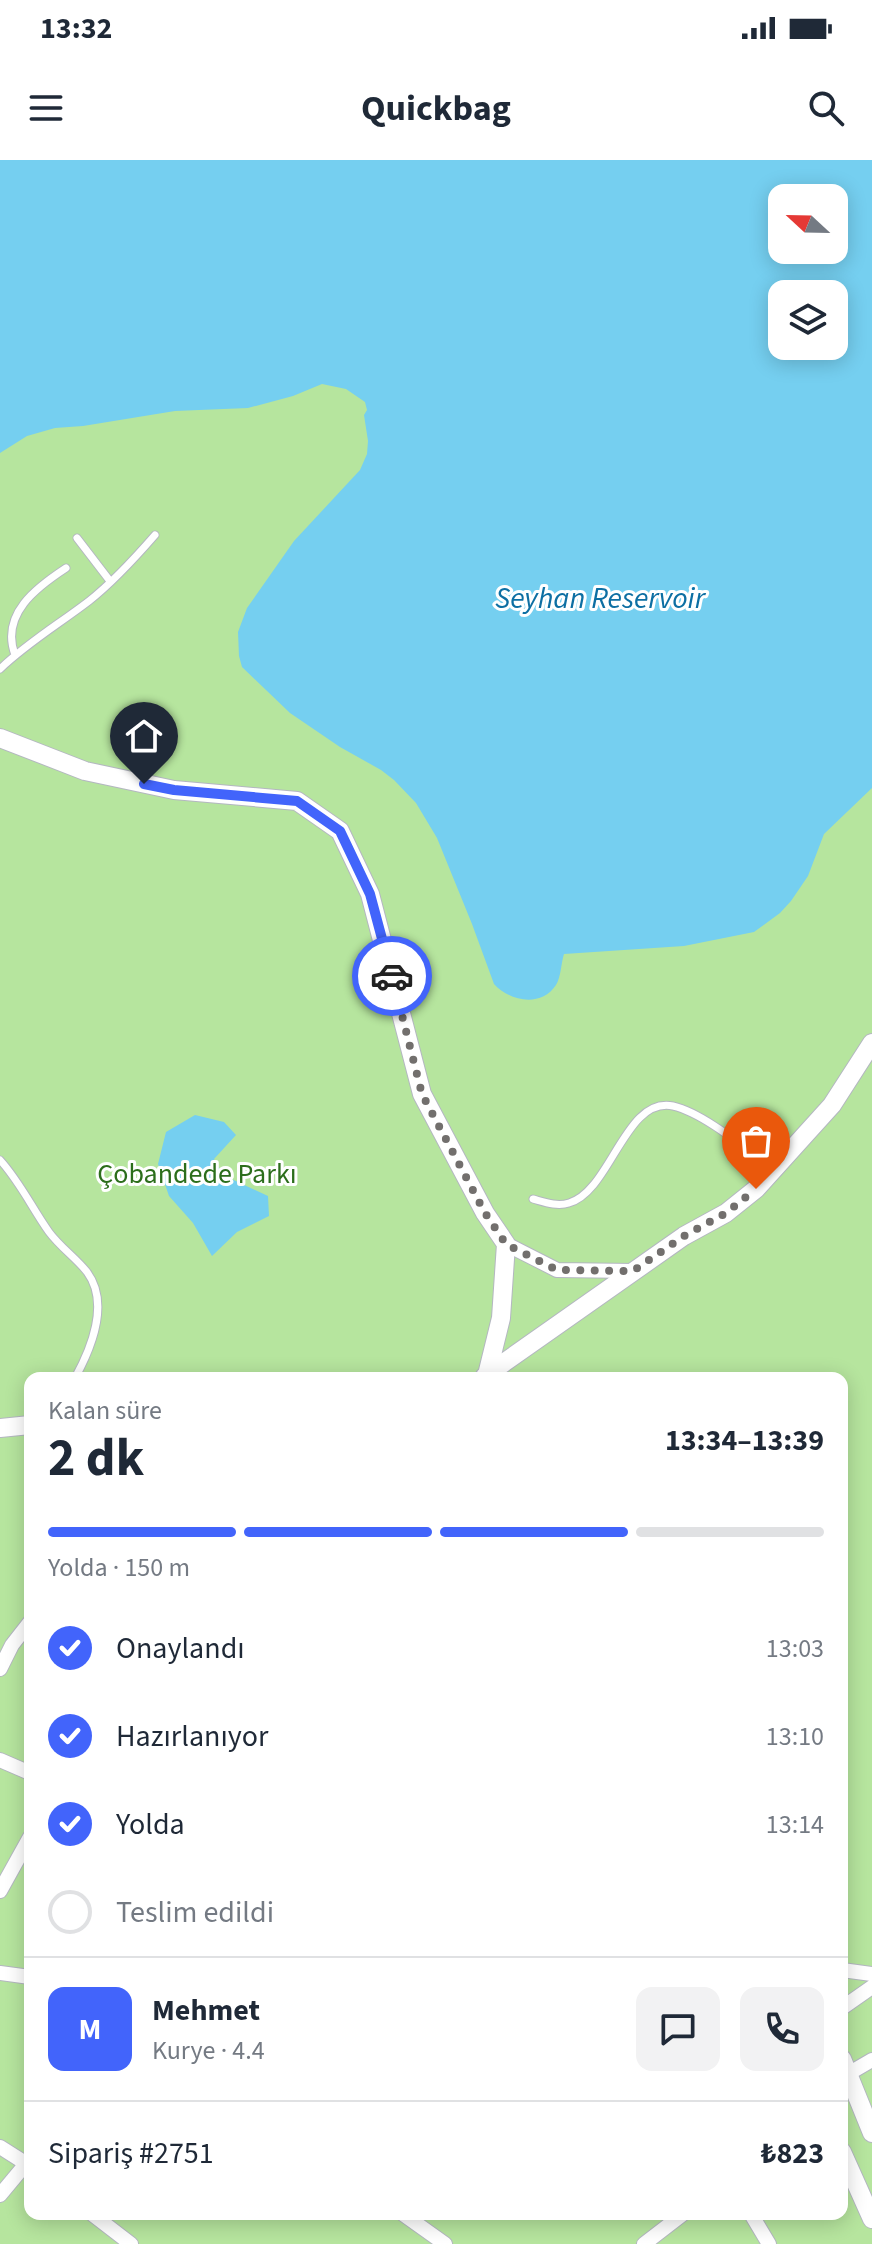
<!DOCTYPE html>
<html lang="tr">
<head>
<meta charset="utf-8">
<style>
  body { margin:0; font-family:"Source Sans 3",sans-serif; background:#f2f2f3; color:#1f2937; height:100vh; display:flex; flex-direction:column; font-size:30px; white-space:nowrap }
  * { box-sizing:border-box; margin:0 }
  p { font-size:26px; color:#747a83 }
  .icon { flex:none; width:44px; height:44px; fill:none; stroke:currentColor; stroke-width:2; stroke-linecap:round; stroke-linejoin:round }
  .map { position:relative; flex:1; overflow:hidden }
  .side { position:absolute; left:24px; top:1212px; width:824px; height:848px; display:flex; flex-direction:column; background:#fff; border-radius:16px; box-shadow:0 4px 20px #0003 }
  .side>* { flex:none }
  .needle { width:52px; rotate:292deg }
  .tools { position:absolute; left:768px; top:24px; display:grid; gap:16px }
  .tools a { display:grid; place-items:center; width:80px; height:80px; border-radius:16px; background:#fff; box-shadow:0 4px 20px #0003; font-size:40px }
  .pin { position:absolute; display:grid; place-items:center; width:68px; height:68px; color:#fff; margin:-82px -34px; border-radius:50% 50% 50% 0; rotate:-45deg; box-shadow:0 0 8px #0007 }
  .pin .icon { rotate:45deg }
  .courier { position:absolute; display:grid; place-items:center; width:80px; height:80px; margin:-40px; border:6px solid #4264fb; border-radius:50%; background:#fff; color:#222; box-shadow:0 2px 10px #0007 }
  .summary em { font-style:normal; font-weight:700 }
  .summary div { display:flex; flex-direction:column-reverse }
  .summary { display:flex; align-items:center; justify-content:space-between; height:136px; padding:0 24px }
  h1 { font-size:52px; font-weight:700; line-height:60px }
  .bar { display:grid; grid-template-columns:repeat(4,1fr); gap:12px 8px; align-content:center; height:96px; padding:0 24px }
  .bar i { height:10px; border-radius:6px; background:#e0e1e3 }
  .bar .selected { background:#4264fb }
  .bar p { grid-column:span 4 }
  .line { display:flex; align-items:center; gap:20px; padding:0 24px; border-top:2px solid #e0e1e3 }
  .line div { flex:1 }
  .round { display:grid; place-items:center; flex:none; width:84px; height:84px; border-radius:16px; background:#f2f2f3 }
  ol { padding:0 24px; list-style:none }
  li { display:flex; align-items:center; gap:24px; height:88px }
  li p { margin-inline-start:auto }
  li .icon { padding:8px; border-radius:50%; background:#4264fb; color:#fff; stroke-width:4 }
  li:last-child { color:#747a83 }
  li i { width:44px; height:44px; border:4px solid #e0e1e3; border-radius:50% }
  .status { display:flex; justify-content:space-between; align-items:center; height:56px; padding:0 40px; background:#fff; direction:ltr }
  .status svg { height:22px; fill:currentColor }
  header { display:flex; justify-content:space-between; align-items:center; height:104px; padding:0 24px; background:#fff; font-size:36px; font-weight:700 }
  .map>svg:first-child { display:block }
</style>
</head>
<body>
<div class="status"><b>13:32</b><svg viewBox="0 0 49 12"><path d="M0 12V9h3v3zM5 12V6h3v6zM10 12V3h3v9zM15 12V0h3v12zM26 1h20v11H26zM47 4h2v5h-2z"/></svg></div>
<header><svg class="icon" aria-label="menu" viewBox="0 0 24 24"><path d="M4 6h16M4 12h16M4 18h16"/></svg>Quickbag<svg class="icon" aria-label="search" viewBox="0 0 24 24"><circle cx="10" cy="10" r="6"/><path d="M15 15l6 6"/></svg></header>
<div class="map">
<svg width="872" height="2084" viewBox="0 0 872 2084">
  <rect width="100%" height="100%" fill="#efe9e1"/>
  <path fill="#b6e59e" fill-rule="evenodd" d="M0,0H872V2084H0ZM782,38H834V90H782ZM782,134H834V186H782ZM30,1218H842V2054H30Z"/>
  <path fill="#75cff0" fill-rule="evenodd" d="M0,0H872V628L824,674L808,716L791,741L780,753L754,772L684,786L564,794C561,803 561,817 556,825C541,848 509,841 494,824L472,764L437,678L416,643L394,620L381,610L340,587L290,553L242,507L239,496L238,472L247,448L294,381L360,310L367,294L368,281L364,255L367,250L365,242L346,229L322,224L293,236L248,248L175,251L83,266L55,268L27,276L0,293ZM782,38H834V90H782ZM782,134H834V186H782Z
    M195,955L224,962L236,975L214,999L223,1015L268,1036L269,1056L237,1072L212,1096L193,1063L169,1036L158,1004L166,972Z"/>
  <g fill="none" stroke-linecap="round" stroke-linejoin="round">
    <g stroke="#b4b7c1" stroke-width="9">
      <path id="lane" d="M77,378L110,421
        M15,495C0,454 37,427 66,408
        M0,509C27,483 59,464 89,441C113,422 135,398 155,375
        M0,1000C20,1022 32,1048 49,1072C60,1087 76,1098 87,1112C110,1143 91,1189 75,1218
        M533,1039C544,1042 557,1047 569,1043C611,1031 625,936 673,946C704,953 747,990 773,1009"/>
    </g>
    <g stroke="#b4b7c1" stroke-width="16">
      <path id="street" d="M506,1084L557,1110L633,1111
        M0,1509L12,1485L30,1462
        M0,1600L30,1613
        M0,1731L30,1677
        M842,1810L872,1814
        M0,1813L30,1817
        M842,1848L872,1827
        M842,1920L848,1914L872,1900
        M0,1987L30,2006
        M0,2035L30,1999
        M92,2054L131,2084
        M403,2054L445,2084
        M751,2054L769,2084
        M644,2084L683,2054"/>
    </g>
    <g stroke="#b4b7c1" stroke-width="20">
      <path id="secondary" d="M0,578L85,611L174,630L297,641L340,671L370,734L422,934L485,1053L506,1084L501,1158L487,1215
        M485,1216L684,1076L726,1053L756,1029L832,945L872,883
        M0,1268L30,1265
        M842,1899L872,1973
        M842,1992L872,2059"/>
    </g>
    <use href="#lane" stroke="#fff" stroke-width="7"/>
    <use href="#street" stroke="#fff" stroke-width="14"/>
    <use href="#secondary" stroke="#fff" stroke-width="18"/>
  </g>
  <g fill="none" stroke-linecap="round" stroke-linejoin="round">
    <path stroke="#726f6d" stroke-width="8" stroke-dasharray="0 14.4" d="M392,816L422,934L485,1053L506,1084L557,1110L633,1111L684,1076L726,1053L756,1029"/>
    <path stroke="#4264fb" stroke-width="10" d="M144,624L174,630L297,641L340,671L370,734L392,816"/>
  </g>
  <g text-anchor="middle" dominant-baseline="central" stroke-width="6" stroke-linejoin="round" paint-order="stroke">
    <g font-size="28" fill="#2c6e1b" stroke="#fff">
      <text x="197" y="1014">Çobandede Parkı</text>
    </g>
    <g font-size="30" font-style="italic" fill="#0d6fa3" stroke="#fff">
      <text x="600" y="438">Seyhan Reservoir</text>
    </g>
  </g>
</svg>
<div class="tools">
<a><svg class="needle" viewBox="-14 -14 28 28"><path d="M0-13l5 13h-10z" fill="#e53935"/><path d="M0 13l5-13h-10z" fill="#747a83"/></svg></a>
<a><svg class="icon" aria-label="layers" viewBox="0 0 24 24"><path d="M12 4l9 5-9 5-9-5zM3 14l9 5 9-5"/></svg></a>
</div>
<div class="pin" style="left:756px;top:1029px;background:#ea580c"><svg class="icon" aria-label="bag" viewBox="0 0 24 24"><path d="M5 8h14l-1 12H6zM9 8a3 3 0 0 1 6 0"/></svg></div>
<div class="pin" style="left:144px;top:624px;background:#1f2937"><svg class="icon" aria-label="home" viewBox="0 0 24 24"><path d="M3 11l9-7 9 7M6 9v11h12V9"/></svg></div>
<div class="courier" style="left:392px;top:816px"><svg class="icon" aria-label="car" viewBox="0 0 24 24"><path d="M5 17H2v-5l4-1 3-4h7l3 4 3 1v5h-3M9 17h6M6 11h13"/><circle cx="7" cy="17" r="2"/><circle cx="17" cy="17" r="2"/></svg></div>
<section class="side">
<div class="summary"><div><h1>2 dk</h1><p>Kalan süre</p></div><em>13:34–13:39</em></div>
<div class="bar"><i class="selected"></i><i class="selected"></i><i class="selected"></i><i></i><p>Yolda · 150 m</p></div>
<ol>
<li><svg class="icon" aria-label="check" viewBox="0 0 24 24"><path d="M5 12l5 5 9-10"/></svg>Onaylandı<p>13:03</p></li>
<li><svg class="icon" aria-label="check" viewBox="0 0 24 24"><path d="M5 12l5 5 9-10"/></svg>Hazırlanıyor<p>13:10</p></li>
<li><svg class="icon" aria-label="check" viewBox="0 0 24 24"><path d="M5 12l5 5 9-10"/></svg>Yolda<p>13:14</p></li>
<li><i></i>Teslim edildi</li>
</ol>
<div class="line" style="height:144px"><b class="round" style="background:#4264fb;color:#fff">M</b><div><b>Mehmet</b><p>Kurye · 4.4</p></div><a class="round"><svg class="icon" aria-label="chat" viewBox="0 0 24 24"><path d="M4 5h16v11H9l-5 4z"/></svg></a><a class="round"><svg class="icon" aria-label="phone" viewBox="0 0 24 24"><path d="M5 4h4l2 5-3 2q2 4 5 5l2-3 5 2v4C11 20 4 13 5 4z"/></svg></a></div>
<div class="line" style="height:104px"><div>Sipariş #2751</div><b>₺823</b></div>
</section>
</div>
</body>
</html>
